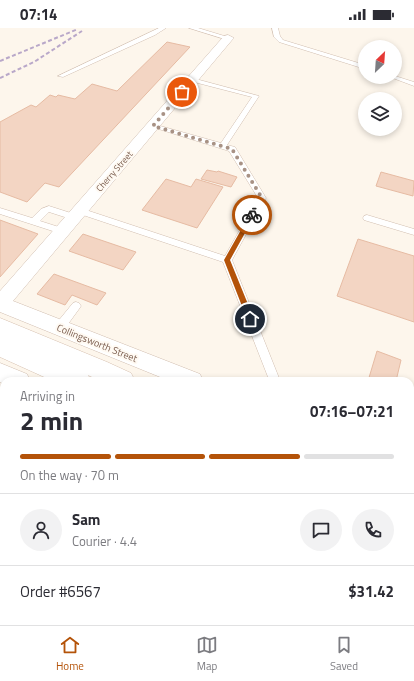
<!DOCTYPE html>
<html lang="en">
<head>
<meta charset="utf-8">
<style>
  body { margin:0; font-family:"Titillium Web",sans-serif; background:#f2f2f3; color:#2b2b33; height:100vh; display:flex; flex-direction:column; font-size:15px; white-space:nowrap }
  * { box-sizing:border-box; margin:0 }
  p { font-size:13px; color:#7c7c81 }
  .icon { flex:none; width:22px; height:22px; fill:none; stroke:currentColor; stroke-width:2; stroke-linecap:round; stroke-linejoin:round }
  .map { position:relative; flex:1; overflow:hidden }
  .panel { position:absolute; left:0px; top:349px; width:414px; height:248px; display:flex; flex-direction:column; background:#fff; border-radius:12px 12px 0 0; box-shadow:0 2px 6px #0003 }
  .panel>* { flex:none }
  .needle { width:26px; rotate:25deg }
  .tools { position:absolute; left:358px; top:12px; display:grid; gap:8px }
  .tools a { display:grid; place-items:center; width:44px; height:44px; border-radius:50%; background:#fff; box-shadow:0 2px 6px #0003; font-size:20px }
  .pin { position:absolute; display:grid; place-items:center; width:34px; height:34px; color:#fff; margin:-17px; border:2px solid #fff; border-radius:50%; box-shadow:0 1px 4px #0007 }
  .courier { position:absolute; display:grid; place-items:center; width:40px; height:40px; margin:-20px; border:3px solid #b45309; border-radius:50%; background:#fff; color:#222; box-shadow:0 1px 5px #0007 }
  .overview em { font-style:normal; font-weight:700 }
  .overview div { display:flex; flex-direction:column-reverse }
  .overview { display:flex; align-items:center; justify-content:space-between; height:68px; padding:0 20px }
  h1 { font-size:26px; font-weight:700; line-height:30px }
  .bar { display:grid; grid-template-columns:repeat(4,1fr); gap:6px 4px; align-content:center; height:48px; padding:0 20px }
  .bar i { height:5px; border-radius:3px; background:#e1e1e2 }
  .bar .current { background:#b45309 }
  .bar p { grid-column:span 4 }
  .line { display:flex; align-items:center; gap:10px; padding:0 20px; border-top:1px solid #e1e1e2 }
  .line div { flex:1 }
  .round { display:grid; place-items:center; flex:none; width:42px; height:42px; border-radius:21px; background:#f2f2f3 }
  .status { display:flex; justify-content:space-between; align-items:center; height:28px; padding:0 20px; background:#fff; direction:ltr }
  .status svg { height:11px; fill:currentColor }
  .tab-bar { display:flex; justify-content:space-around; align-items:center; height:56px; border-top:1px solid #e1e1e2; background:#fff; font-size:11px; color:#7c7c81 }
  .tab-bar a { display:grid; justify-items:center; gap:2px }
  .tab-bar .current { color:#b45309 }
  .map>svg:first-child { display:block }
</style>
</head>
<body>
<div class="status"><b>07:14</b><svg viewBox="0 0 49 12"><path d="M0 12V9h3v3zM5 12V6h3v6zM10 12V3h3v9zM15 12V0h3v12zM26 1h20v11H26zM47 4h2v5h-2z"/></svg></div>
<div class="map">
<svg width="414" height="597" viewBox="0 0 414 597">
  <rect width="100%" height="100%" fill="#fdf6ec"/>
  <path fill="#f3d5c3" stroke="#e6bba3" d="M167,14L190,19L59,159L45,155L27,174L0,164V94L31,77L36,79L50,67L56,69L58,67L75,71L92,56L117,63Z
    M207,142L217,144L218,143L237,149L231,159L201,151Z
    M381,144L414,153L413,168L376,158Z
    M166,151L191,159L196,151L223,159L197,200L142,182Z
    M0,192L38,206L0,249Z
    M83,206L136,224L123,242L69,223Z
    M358,211L414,228V294L337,268Z
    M54,246L106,265L97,277L72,267L65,277L37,266Z
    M377,323L401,332L396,353H368Z"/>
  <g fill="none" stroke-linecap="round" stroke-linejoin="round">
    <g stroke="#d1beb0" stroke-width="1">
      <path id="service" d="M159,0H166L155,7L63,49L58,48Z
        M189,0H198L231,10L228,12Z
        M272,0H278L280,8L283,12L365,37V41L279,14L274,9Z
        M395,48L414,54V58L390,49H395Z
        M192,50L259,68L227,117L235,119L266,170L232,232L279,350L278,353H267L268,349L223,234L77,185L76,183L77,181H83L225,228L258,170L229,123L149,98L153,96L221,115L252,69L190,53V51Z
        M49,178L77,187L78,189L77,191L74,192L49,184L40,193L65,201L66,203L65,205L62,206L0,186V180L32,190L41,181Z
        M367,187L414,201V207L364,192L363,190L364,188Z
        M76,274L79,275L81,278L79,281L63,303L59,304L55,303L54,300L55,297L73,275Z
        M414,393V407L413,408L410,407V395Z"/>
    </g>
    <g stroke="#d1beb0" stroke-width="1">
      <path id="minor" d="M228,7L234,10L232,12L13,273L200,346L203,353H170L0,284V263L224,8Z
        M0,335L27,346L30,353H4V356L0,354Z"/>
    </g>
    <g stroke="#d6c0b0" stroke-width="1">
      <path id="secondary" d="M0,290L107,334L131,345L135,353H100L88,347L91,353H53L0,329V309L4,311L0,309Z
        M410,437L414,438V465L410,464Z"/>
    </g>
    <use href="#service" fill="#fff" fill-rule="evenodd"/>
    <use href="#minor" fill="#fff" fill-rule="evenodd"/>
    <use href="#secondary" fill="#fff" fill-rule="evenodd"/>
    <path stroke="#b9a8c9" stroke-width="2" stroke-dasharray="4 2.5" stroke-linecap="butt" d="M0,33L78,1
      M0,50L34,34L82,3"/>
  </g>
  <path fill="#b45309" d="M252,185L255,187L230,232L254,291L250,294L247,291L224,232L250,186Z"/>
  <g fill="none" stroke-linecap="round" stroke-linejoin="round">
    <path stroke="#a89285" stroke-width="4" stroke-dasharray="0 7.2" d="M182,64L153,98L232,121L262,170L252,187"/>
  </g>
  <g text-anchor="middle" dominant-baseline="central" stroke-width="4" stroke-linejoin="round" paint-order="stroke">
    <g font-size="9" fill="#7a5c4d" stroke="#fffaf3">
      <text transform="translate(114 143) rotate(-49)">Cherry Street</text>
    </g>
    <g font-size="10" fill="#7a5c4d" stroke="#fffaf3">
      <text transform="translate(97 315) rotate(22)">Collingsworth Street</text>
    </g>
  </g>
</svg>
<div class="tools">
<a><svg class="needle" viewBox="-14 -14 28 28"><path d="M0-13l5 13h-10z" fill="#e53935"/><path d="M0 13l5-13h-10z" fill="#7c7c81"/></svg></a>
<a><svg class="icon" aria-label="layers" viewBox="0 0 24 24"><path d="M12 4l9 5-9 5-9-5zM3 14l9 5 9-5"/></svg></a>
</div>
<div class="pin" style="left:182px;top:64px;background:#ea580c"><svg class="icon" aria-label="bag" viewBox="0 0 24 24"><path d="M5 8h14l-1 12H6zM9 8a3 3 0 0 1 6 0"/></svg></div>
<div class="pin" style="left:250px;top:291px;background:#1f2937"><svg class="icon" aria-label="home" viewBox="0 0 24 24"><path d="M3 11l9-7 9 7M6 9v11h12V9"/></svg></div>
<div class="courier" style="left:252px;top:187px"><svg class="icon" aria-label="bike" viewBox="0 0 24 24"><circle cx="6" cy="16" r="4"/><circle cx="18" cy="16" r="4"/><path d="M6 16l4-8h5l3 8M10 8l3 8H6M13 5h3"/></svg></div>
<section class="panel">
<div class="overview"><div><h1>2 min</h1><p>Arriving in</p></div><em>07:16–07:21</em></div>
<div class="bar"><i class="current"></i><i class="current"></i><i class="current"></i><i></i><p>On the way · 70 m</p></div>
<div class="line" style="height:72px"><a class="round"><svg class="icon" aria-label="person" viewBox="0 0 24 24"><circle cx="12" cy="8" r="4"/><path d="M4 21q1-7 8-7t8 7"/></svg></a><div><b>Sam</b><p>Courier · 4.4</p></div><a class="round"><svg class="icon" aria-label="chat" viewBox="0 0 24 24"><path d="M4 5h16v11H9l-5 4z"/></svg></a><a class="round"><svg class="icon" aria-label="phone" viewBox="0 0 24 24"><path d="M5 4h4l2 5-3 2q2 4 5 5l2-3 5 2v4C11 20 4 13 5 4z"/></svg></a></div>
<div class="line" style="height:52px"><div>Order #6567</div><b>$31.42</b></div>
</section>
</div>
<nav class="tab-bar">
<a class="current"><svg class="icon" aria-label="home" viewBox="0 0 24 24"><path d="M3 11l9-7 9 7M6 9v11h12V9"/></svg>Home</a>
<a><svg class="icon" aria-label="map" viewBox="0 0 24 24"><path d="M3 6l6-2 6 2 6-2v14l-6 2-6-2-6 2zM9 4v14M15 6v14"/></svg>Map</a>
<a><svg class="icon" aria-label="saved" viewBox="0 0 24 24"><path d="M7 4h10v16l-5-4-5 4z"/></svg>Saved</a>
</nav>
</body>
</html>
